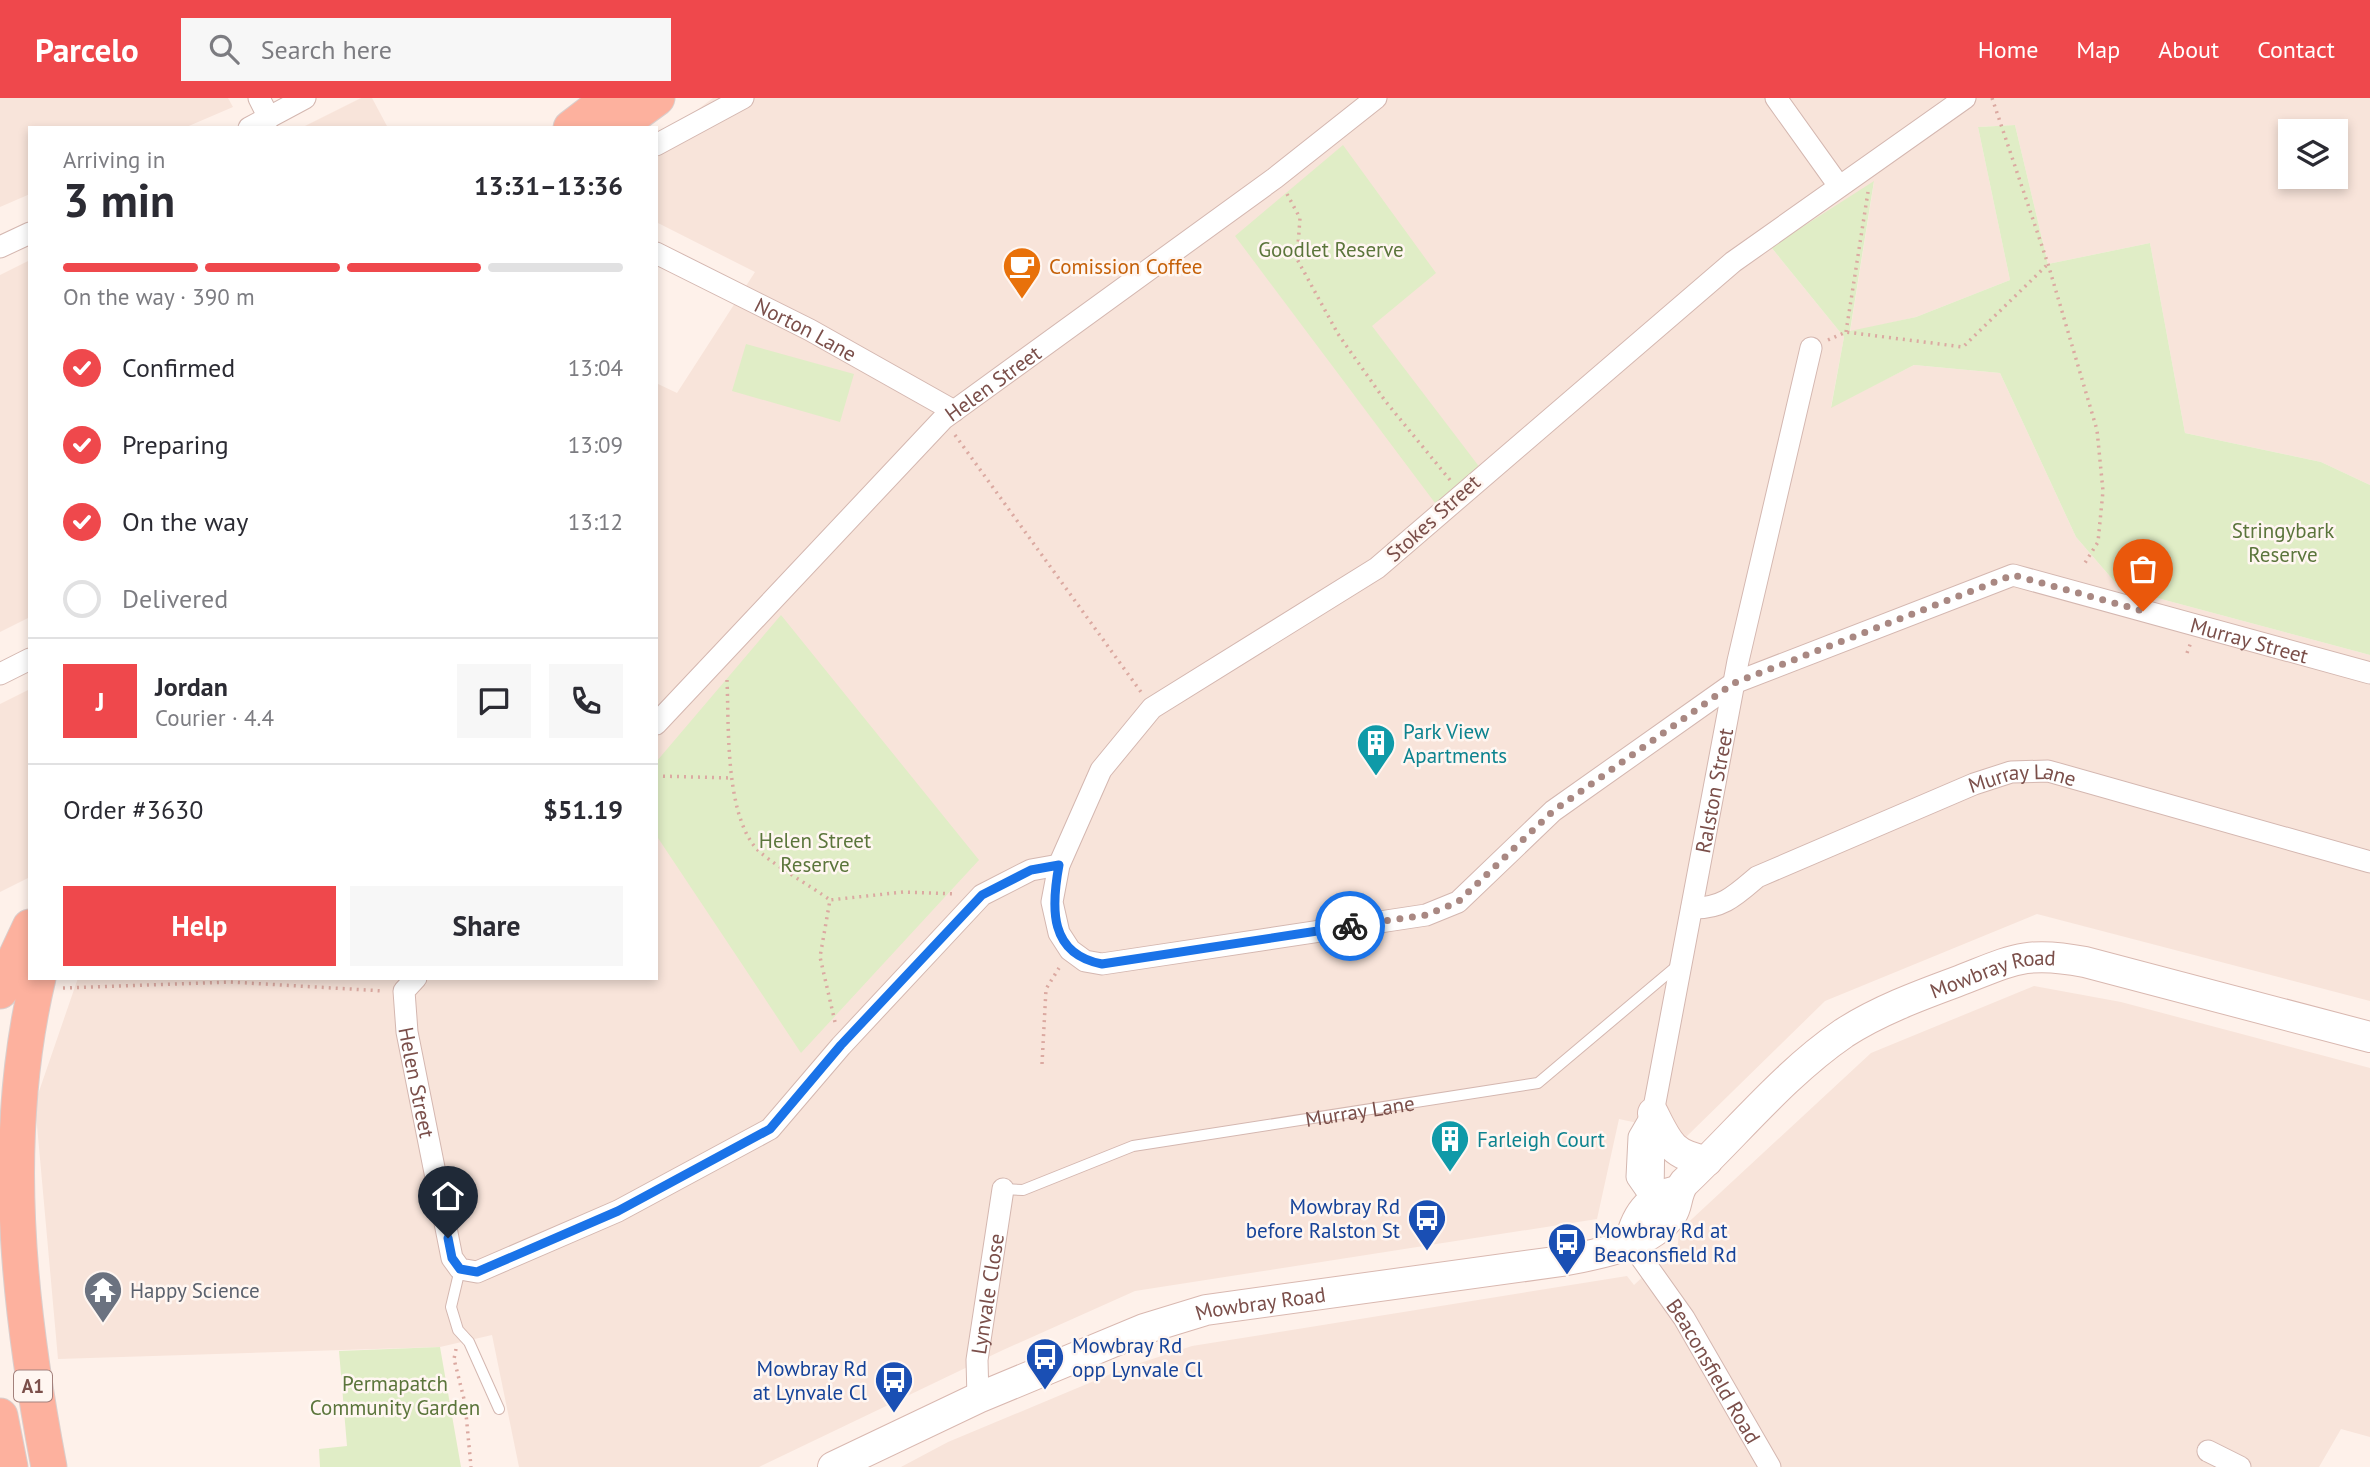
<!DOCTYPE html>
<html lang="en">
<head>
<meta charset="utf-8">
<style>
  body { margin:0; font-family:"PT Sans",sans-serif; background:#f7f7f7; color:#2b2b33; height:100vh; display:flex; flex-direction:column; font-size:26px; white-space:nowrap }
  * { box-sizing:border-box; margin:0 }
  p { font-size:23px; color:#7c7c81 }
  .icon { flex:none; width:38px; height:38px; fill:none; stroke:currentColor; stroke-width:2; stroke-linecap:round; stroke-linejoin:round }
  .map { position:relative; flex:1; overflow:hidden }
  .drawer { position:absolute; left:28px; top:28px; width:630px; height:854px; display:flex; flex-direction:column; background:#fff; border-radius:0px; box-shadow:0 4px 10px #0003 }
  .drawer>* { flex:none }
  .tools { position:absolute; left:2278px; top:21px; display:grid; gap:14px }
  .tools a { display:grid; place-items:center; width:70px; height:70px; border-radius:0px; background:#fff; box-shadow:0 4px 10px #0003; font-size:35px }
  .pin { position:absolute; display:grid; place-items:center; width:60px; height:60px; color:#fff; margin:-72px -30px; border-radius:50% 50% 50% 0; rotate:-45deg; box-shadow:0 0 7px #0007 }
  .pin .icon { rotate:45deg }
  .courier { position:absolute; display:grid; place-items:center; width:70px; height:70px; margin:-35px; border:5px solid #1a73e8; border-radius:50%; background:#fff; color:#222; box-shadow:0 2px 9px #0007 }
  .summary em { font-style:normal; font-weight:700 }
  .summary div { display:flex; flex-direction:column-reverse }
  .summary { display:flex; align-items:center; justify-content:space-between; height:119px; padding:0 35px }
  h1 { font-size:46px; font-weight:700; line-height:52px }
  .bar { display:grid; grid-template-columns:repeat(4,1fr); gap:10px 7px; align-content:center; height:84px; padding:0 35px }
  .bar i { height:9px; border-radius:5px; background:#e1e1e2 }
  .bar .on { background:#ef484c }
  .bar p { grid-column:span 4 }
  .line { display:flex; align-items:center; gap:18px; padding:0 35px; border-top:2px solid #e1e1e2 }
  .line div { flex:1 }
  .round { display:grid; place-items:center; flex:none; width:74px; height:74px; border-radius:0px; background:#f7f7f7 }
  ol { padding:0 35px; list-style:none }
  li { display:flex; align-items:center; gap:21px; height:77px }
  li p { margin-inline-start:auto }
  li .icon { padding:7px; border-radius:50%; background:#ef484c; color:#fff; stroke-width:4 }
  li:last-child { color:#7c7c81 }
  li i { width:38px; height:38px; border:4px solid #e1e1e2; border-radius:50% }
  .cta { display:flex; gap:14px; margin-top:auto; padding:14px 35px }
  .cta a { flex:1; height:80px; border-radius:0px; background:#ef484c; color:#fff; font-size:28px; font-weight:700; line-height:80px; text-align:center }
  .cta a+a { background:#f7f7f7; color:#2b2b33 }
  header { display:flex; align-items:center; gap:42px; box-sizing:border-box; height:98px; padding:0 35px; background:#ef484c; color:#fff }
  header strong { font-size:33px }
  nav { display:flex; gap:38px; margin-inline-start:auto; font-size:24px }
  .search { width:490px; height:63px; background:#f7f7f7; display:flex; align-items:center; gap:18px; box-sizing:border-box; padding:0 24px; border-radius:0px; color:#7c7c81; font-size:26px }
  .map>svg:first-child { display:block }
</style>
</head>
<body>
<header>
<strong>Parcelo</strong>
<div class="search"><svg class="icon" aria-label="search" viewBox="0 0 24 24"><circle cx="10" cy="10" r="6"/><path d="M15 15l6 6"/></svg>Search here</div>
<nav><a>Home</a><a>Map</a><a>About</a><a>Contact</a></nav>
</header>
<div class="map">
<svg width="2370" height="1369" viewBox="0 0 2370 1369">
  <rect width="100%" height="100%" fill="#fef1ea"/>
  <path fill="#f8e4da" fill-rule="evenodd" d="M0,0H228L233,9L184,30H30V96L0,109Z
    M361,0H372L388,30H301Z
    M713,0H2370V387L2321,364L2185,335L2150,145L2048,166L2015,27L1978,29L2010,182L1916,219L1850,234L1874,84L1771,149L1844,239L1831,309L1914,267L2000,275L2076,439L2120,490L2370,557V903L2037,816L1825,903L1685,1040L1679,1034L1619,1021L1597,1121L1135,1193L1003,1252L759,1369H519L492,1237L440,1249L58,1261L35,1005L78,880H656V285L677,295L755,174L656,124V43ZM2291,33H2336V79H2291Z
    M30,162V519L0,534V177Z
    M30,591V779L0,794V606Z
    M2034,888L2121,904L2370,970V1339L2341,1331L2319,1369H901L948,1344L1032,1309L1125,1270L1192,1248L1627,1178L1634,1187L1678,1146L1679,1133L1871,955Z"/>
  <path fill="#e0edc6" d="M2015,27L2048,166L2150,145L2185,335L2321,364L2370,387V557L2120,490L2076,439L2000,275L1914,267L1831,310L1844,239L1771,149L1874,83L1850,233L1916,219L2010,182L1978,29Z
    M1343,47L1436,175L1372,228L1484,375L1441,413L1235,138Z
    M746,246L854,276L840,324L732,293Z
    M781,517L979,762L801,955L656,737V664Z
    M440,1249L461,1369H320L319,1351L347,1348L339,1253Z"/>
  <g fill="none" stroke-linecap="round" stroke-linejoin="round">
    <g stroke="#d4b7b0" stroke-width="12">
      <g id="service">
        <path id="s1" d="M1003,1091L1023,1092L1133,1048L1538,985L1678,867"/>
        <path d="M460,1171L451,1209L458,1232L469,1244L499,1311"/>
      </g>
    </g>
    <g stroke="#d4b7b0" stroke-width="23">
      <g id="minor">
        <path d="M259,0L269,20"/>
        <path d="M1776,0L1839,88"/>
        <path id="s2" d="M1965,0L1733,164L1377,470L1152,610L1101,672L1059,767L1052,804L1059,835L1070,852L1085,863L1102,866L1426,817L1458,804L1553,713L1734,585L2013,477L2370,575"/>
        <path d="M249,30L305,0"/>
        <path d="M656,47L743,0"/>
        <path d="M0,149L30,135"/>
        <path id="s3" d="M656,155L810,232L954,313"/>
        <path d="M0,576L30,561"/>
        <path id="s4" d="M656,626L943,321L1275,80L1376,0"/>
        <path id="s5" d="M1692,810C1722,811 1736,797 1757,779L1974,686L2011,674L2048,673L2370,764"/>
        <path id="s6" d="M416,880L404,893L407,934L452,1160L460,1171L477,1174L618,1113L770,1031L841,948L982,797L1031,772L1059,767"/>
        <path id="s7" d="M1653,1102L1637,1079L1639,1039L1653,1015L1738,563L1811,250"/>
        <path d="M1653,1102L1654,1024"/>
        <path id="s8" d="M1630,1144L1684,1220L1770,1369"/>
        <path id="s9" d="M978,1300L977,1262L1003,1091"/>
        <path d="M2208,1353L2240,1369"/>
      </g>
    </g>
    <g stroke="#d9b8b0" stroke-width="32">
      <g id="secondary">
        <path d="M1653,1015C1668,1045 1672,1057 1707,1063"/>
        <path d="M1630,1144C1636,1116 1649,1098 1678,1093"/>
        <path id="s10" d="M833,1369L978,1300L1144,1231L1206,1212L1562,1163C1598,1156 1650,1148 1672,1116C1678,1107 1676,1095 1684,1085C1736,1036 1784,976 1844,935C1878,913 1918,898 1956,884C2011,863 2024,852 2085,864L2370,939"/>
      </g>
    </g>
    <g stroke="#dacecc" stroke-width="37">
      <path id="trunk" d="M571,30L610,0
        M616,30L657,0
        M38,880C0,1040 18,1207 49,1369
        M0,893L30,829
        M0,1318L10,1369"/>
    </g>
    <path stroke="#dba9a1" stroke-width="3.5" stroke-dasharray="2 5" stroke-linecap="butt" d="M1992,0L2048,166L2097,332L2103,393L2098,444L2083,468
      M1287,96L1300,120L1297,161L1338,236L1386,304L1450,382
      M1846,234L1868,94
      M1828,242L1846,234L1963,249L2048,166
      M955,337L1141,594
      M2187,555L2191,544
      M727,582C729,628 725,712 755,749C765,762 814,790 830,802
      M656,678L731,680
      M63,890L230,884L384,893
      M835,924L820,859L830,802L904,794L956,796
      M1042,966L1046,891L1059,870
      M456,1251L454,1261L465,1305L471,1369"/>
    <use href="#service" stroke="#fff" stroke-width="10"/>
    <use href="#minor" stroke="#fff" stroke-width="21"/>
    <use href="#secondary" stroke="#fff" stroke-width="30"/>
    <use href="#trunk" stroke="#fdb19e" stroke-width="35"/>
  </g>
  <g fill="none" stroke-linecap="round" stroke-linejoin="round">
    <path stroke="#a98882" stroke-width="7" stroke-dasharray="0 12.6" d="M1350,828L1426,817L1458,804L1553,713L1734,585L2013,477L2143,513"/>
    <path stroke="#1a73e8" stroke-width="9" d="M448,1140L452,1160L460,1171L477,1174L618,1113L770,1031L841,947L982,797L1031,772L1059,767C1051,810 1049,856 1102,866L1350,828"/>
  </g>
  <defs>
    <g id="cafe-pin" transform="scale(2.0125)"><path d="M0 17L-7.5 6A9.5 9.5 0 1 1 7.5 6Z" fill="#e8710a" stroke="#fff6f1"/><path d="M-5.5-4.5H6V0H3Q3 3.5 0 3.5H-2.5Q-5.5 3.5-5.5 0ZM3-3.2v2h1.7v-2ZM-6 4.5H4V6H-6Z" fill="#fff"/></g>
    <g id="building-pin" transform="scale(2.0125)"><path d="M0 17L-7.5 6A9.5 9.5 0 1 1 7.5 6Z" fill="#0f9aa8" stroke="#fff6f1"/><path d="M-4-6H4V6H1V3H-1V6H-4ZM-2.5-4.3h1.7v1.8h-1.7ZM.8-4.3h1.7v1.8H.8ZM-2.5-1h1.7V.8h-1.7ZM.8-1h1.7V.8H.8Z" fill="#fff"/></g>
    <g id="bus-pin" transform="scale(2.0125)"><path d="M0 17L-7.5 6A9.5 9.5 0 1 1 7.5 6Z" fill="#1a4fb4" stroke="#fff6f1"/><path d="M-5-6H5V4H4V6H2V4H-2V6H-4V4H-5ZM-3.5-4V0h7V-4ZM-3.5 1.2v1.5H-2V1.2ZM2 1.2v1.5H3.5V1.2Z" fill="#fff"/></g>
    <g id="temple-pin" transform="scale(2.0125)"><path d="M0 17L-7.5 6A9.5 9.5 0 1 1 7.5 6Z" fill="#6b7280" stroke="#fff6f1"/><path d="M0-6L5-2H3V0L6.5 2.5H4V6H1.5V3h-3V6H-4V2.5H-6.5L-3 0V-2H-5Z" fill="#fff"/></g>
  </defs>
  <g fill-rule="evenodd">
    <use href="#cafe-pin" x="1022" y="168"/>
    <use href="#building-pin" x="1376" y="645"/>
    <use href="#building-pin" x="1450" y="1041"/>
    <use href="#bus-pin" x="1427" y="1120"/>
    <use href="#bus-pin" x="1567" y="1144"/>
    <use href="#temple-pin" x="103" y="1192"/>
    <use href="#bus-pin" x="1045" y="1259"/>
    <use href="#bus-pin" x="894" y="1282"/>
  </g>
  <g text-anchor="middle" dominant-baseline="central" stroke-width="5" stroke-linejoin="round" paint-order="stroke">
    <rect fill="#fff6f1" stroke="#a3817c" stroke-width="2" x="14" y="1272.5" width="38" height="31" rx="5"/>
    <g font-size="19" font-weight="bold" fill="#7b4f4a">
      <text x="33" y="1288">A1</text>
    </g>
    <g font-size="21" fill="#5b753b" stroke="#fff6f1">
      <text x="1331" y="151">Goodlet Reserve</text>
      <text x="2283" y="432">Stringybark<tspan x="2283" dy="24">Reserve</tspan></text>
      <text x="815" y="742">Helen Street<tspan x="815" dy="24">Reserve</tspan></text>
      <text x="395" y="1285">Permapatch<tspan x="395" dy="24">Community Garden</tspan></text>
    </g>
    <g font-size="21" fill="#c56008" stroke="#fff6f1" text-anchor="start">
      <text x="1049" y="168">Comission Coffee</text>
    </g>
    <g font-size="21" fill="#7b4f4a" stroke="#fff6f1">
      <text stroke="none"><textPath href="#s3" startOffset="168">Norton Lane</textPath></text>
      <text stroke="none"><textPath href="#s4" startOffset="480">Helen Street</textPath></text>
      <text transform="translate(1433 420) rotate(-42)">Stokes Street</text>
      <text stroke="none"><textPath href="#s2" startOffset="2588">Murray Street</textPath></text>
      <text stroke="none"><textPath href="#s5" startOffset="360">Murray Lane</textPath></text>
      <text stroke="none"><textPath href="#s7" startOffset="424">Ralston Street</textPath></text>
      <text stroke="none"><textPath href="#s10" startOffset="1302">Mowbray Road</textPath></text>
      <text stroke="none"><textPath href="#s6" startOffset="110">Helen Street</textPath></text>
      <text stroke="none"><textPath href="#s1" startOffset="368">Murray Lane</textPath></text>
      <text stroke="none"><textPath href="#s9" startOffset="105">Lynvale Close</textPath></text>
      <text stroke="none"><textPath href="#s10" startOffset="460">Mowbray Road</textPath></text>
      <text stroke="none"><textPath href="#s8" startOffset="154">Beaconsfield Road</textPath></text>
    </g>
    <g font-size="21" fill="#0d838f" stroke="#fff6f1" text-anchor="start">
      <text x="1403" y="633">Park View<tspan x="1403" dy="24">Apartments</tspan></text>
      <text x="1477" y="1041">Farleigh Court</text>
    </g>
    <g font-size="21" fill="#164399" stroke="#fff6f1" text-anchor="end">
      <text x="1400" y="1108">Mowbray Rd<tspan x="1400" dy="24">before Ralston St</tspan></text>
      <text x="1594" y="1132" text-anchor="start">Mowbray Rd at<tspan x="1594" dy="24">Beaconsfield Rd</tspan></text>
      <text x="1072" y="1247" text-anchor="start">Mowbray Rd<tspan x="1072" dy="24">opp Lynvale Cl</tspan></text>
      <text x="867" y="1270">Mowbray Rd<tspan x="867" dy="24">at Lynvale Cl</tspan></text>
    </g>
    <g font-size="21" fill="#5b616d" stroke="#fff6f1" text-anchor="start">
      <text x="130" y="1192">Happy Science</text>
    </g>
  </g>
</svg>
<div class="tools">
<a><svg class="icon" aria-label="layers" viewBox="0 0 24 24"><path d="M12 4l9 5-9 5-9-5zM3 14l9 5 9-5"/></svg></a>
</div>
<div class="pin" style="left:2143px;top:513px;background:#ea580c"><svg class="icon" aria-label="bag" viewBox="0 0 24 24"><path d="M5 8h14l-1 12H6zM9 8a3 3 0 0 1 6 0"/></svg></div>
<div class="pin" style="left:448px;top:1140px;background:#1f2937"><svg class="icon" aria-label="home" viewBox="0 0 24 24"><path d="M3 11l9-7 9 7M6 9v11h12V9"/></svg></div>
<div class="courier" style="left:1350px;top:828px"><svg class="icon" aria-label="bike" viewBox="0 0 24 24"><circle cx="6" cy="16" r="4"/><circle cx="18" cy="16" r="4"/><path d="M6 16l4-8h5l3 8M10 8l3 8H6M13 5h3"/></svg></div>
<section class="drawer">
<div class="summary"><div><h1>3 min</h1><p>Arriving in</p></div><em>13:31–13:36</em></div>
<div class="bar"><i class="on"></i><i class="on"></i><i class="on"></i><i></i><p>On the way · 390 m</p></div>
<ol>
<li><svg class="icon" aria-label="check" viewBox="0 0 24 24"><path d="M5 12l5 5 9-10"/></svg>Confirmed<p>13:04</p></li>
<li><svg class="icon" aria-label="check" viewBox="0 0 24 24"><path d="M5 12l5 5 9-10"/></svg>Preparing<p>13:09</p></li>
<li><svg class="icon" aria-label="check" viewBox="0 0 24 24"><path d="M5 12l5 5 9-10"/></svg>On the way<p>13:12</p></li>
<li><i></i>Delivered</li>
</ol>
<div class="line" style="height:126px"><b class="round" style="background:#ef484c;color:#fff">J</b><div><b>Jordan</b><p>Courier · 4.4</p></div><a class="round"><svg class="icon" aria-label="chat" viewBox="0 0 24 24"><path d="M4 5h16v11H9l-5 4z"/></svg></a><a class="round"><svg class="icon" aria-label="phone" viewBox="0 0 24 24"><path d="M5 4h4l2 5-3 2q2 4 5 5l2-3 5 2v4C11 20 4 13 5 4z"/></svg></a></div>
<div class="line" style="height:91px"><div>Order #3630</div><b>$51.19</b></div>
<div class="cta"><a>Help</a><a>Share</a></div>
</section>
</div>
</body>
</html>
